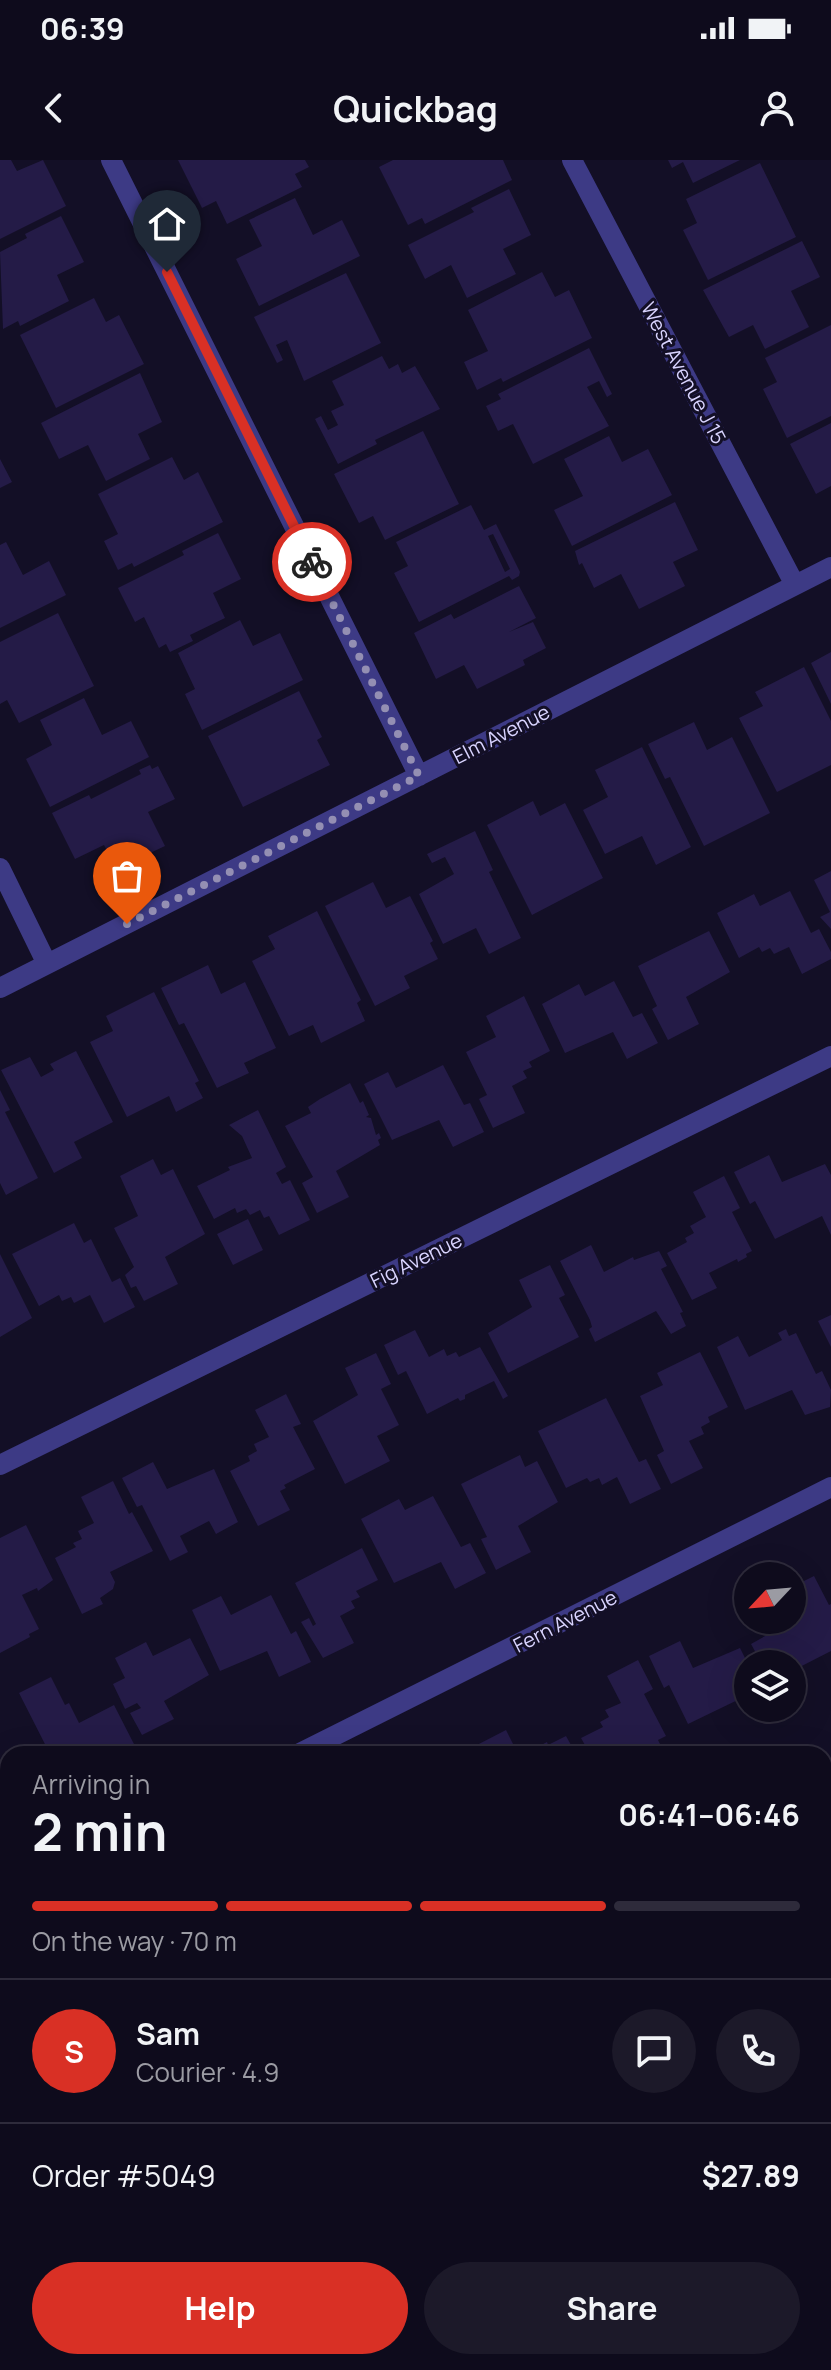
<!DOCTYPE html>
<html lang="en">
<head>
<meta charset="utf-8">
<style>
  body { margin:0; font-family:Manrope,sans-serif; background:#1c1929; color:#f1f3f6; height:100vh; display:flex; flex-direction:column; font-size:30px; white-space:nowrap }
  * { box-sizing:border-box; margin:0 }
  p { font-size:26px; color:#9b9ba3 }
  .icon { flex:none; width:44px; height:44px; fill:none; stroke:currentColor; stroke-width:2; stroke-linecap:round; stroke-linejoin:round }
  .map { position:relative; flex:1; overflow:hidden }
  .sheet { position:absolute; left:0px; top:1586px; width:832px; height:624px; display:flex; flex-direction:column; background:#0e0b1c; border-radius:24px 24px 0 0; box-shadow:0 8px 32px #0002,0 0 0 2px #2e2b3b }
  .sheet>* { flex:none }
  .needle { width:52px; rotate:244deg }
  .buttons { position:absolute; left:734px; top:1402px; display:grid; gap:16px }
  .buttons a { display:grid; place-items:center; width:72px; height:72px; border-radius:50%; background:#0e0b1c; box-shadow:0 8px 32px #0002,0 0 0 2px #2e2b3b; font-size:40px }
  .pin { position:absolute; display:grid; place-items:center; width:68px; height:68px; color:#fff; margin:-82px -34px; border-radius:50% 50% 50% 0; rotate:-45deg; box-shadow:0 0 8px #0007 }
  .pin .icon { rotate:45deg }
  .courier { position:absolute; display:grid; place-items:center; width:80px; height:80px; margin:-40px; border:6px solid #d93025; border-radius:50%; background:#fff; color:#222; box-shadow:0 2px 10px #0007 }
  .overview em { font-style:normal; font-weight:700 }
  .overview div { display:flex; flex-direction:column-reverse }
  .overview { display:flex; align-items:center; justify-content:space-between; height:136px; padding:0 32px }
  h1 { font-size:52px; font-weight:700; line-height:60px }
  .bar { display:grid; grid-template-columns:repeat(4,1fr); gap:12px 8px; align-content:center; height:96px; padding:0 32px }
  .bar i { height:10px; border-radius:6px; background:#2e2b3b }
  .bar .on { background:#d93025 }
  .bar p { grid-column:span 4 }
  .line { display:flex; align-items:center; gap:20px; padding:0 32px; border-top:2px solid #2e2b3b }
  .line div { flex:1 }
  .round { display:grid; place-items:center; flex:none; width:84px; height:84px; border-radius:42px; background:#1c1929 }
  .primary-button { display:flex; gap:16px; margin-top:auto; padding:16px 32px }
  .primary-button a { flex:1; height:92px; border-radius:48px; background:#d93025; color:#fff; font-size:32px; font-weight:700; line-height:92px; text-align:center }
  .primary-button a+a { background:#1c1929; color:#f1f3f6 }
  .status { display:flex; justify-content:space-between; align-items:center; height:56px; padding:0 40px; background:#0e0b1c; direction:ltr }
  .status svg { height:22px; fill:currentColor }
  header { display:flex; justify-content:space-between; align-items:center; height:104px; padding:0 32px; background:#0e0b1c; font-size:36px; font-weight:700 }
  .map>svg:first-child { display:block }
</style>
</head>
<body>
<div class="status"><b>06:39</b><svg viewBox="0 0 49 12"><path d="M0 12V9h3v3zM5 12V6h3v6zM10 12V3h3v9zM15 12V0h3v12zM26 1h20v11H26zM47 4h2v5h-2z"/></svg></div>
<header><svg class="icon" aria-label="back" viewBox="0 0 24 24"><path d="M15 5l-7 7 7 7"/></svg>Quickbag<svg class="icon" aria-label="person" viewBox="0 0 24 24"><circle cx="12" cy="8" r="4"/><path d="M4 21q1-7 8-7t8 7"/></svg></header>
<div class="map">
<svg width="831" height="2210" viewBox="0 0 831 2210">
  <rect width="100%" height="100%" fill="#130f26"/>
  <path fill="#241b47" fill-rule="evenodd" d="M0,0H11L17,11L43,0L66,46L0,79Z
    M178,0H305L309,7L295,14L302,27L227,64L216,41L202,48Z
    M393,0H503L512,20L425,64L422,58L408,65L379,7Z
    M668,0H740L693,23L683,2L672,8Z
    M760,3L796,77L708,120L683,70L697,63L686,39Z
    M509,29L531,75L503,89L516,114L467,138L451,105L425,119L408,85L474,52L471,48Z
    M295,38L313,75L342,60L360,96L259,146L236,99L262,86L249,60Z
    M61,56L84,102L57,115L69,141L20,166L18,161L3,169L0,92L27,78L25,74Z
    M802,81L820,117L791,131L809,167L765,189L753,165L729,177L703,130Z
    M542,112L555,137L569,130L592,178L503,222L501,218L477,230L464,202L488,191L468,150Z
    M346,113L381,183L304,221L287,180L276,185L283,200L277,203L254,157Z
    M94,138L106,162L119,155L144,204L56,248L20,175Z
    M831,165V256L787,278L763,229L777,222L765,198Z
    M589,188L612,234L607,237L599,221L587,227L609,266L533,304L513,264L498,271L486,246L501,239L498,234Z
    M382,196L389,209L398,204L402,213L415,206L440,249L375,280L377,284L338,304L315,259L321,256L328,270L338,265L331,251L344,245L332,221Z
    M140,213L162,262L138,274L150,299L106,321L88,285L59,299L41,263Z
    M831,263V326L816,334L790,284Z
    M423,271L459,344L385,380L373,356L359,363L334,314Z
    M609,276L622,302L648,289L672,335L572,386L554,350L583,336L564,299Z
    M172,297L184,320L198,312L223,362L134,407L132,403L118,410L104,381L118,374L98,334Z
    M0,299L12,322L0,328Z
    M675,342L698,390L673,402L685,426L639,449L621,414L594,428L582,403L579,405L575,391Z
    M471,345L484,370L496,364L520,412L519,416L512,420L509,416L419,462L394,413L408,406L396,382ZM493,374L510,409L505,412L488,376Z
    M218,373L241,419L213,433L225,458L190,475L193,481L170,492L166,484L159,488L144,457L135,462L118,428L184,395L182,391Z
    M6,382L23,415L49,401L66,435L0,468V385Z
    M519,426L536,458L509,472L533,462L546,488L523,500L525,505L477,529L464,505L436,519L414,473L451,454L454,459Z
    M58,453L94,526L19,563L7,540L0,544V482Z
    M240,460L253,486L280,473L303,520L202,570L185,534L195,529L178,493Z
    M831,492V544L811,503Z
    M804,507L831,561V605L777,632L739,558L763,546L755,532Z
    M299,531L322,577L317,580L330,605L243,647L208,576Z
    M84,538L102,575L131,561L149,597L50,647L26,599L52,585L40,560Z
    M694,562L707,590L732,577L770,653L704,686L670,617L665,619L648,584Z
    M642,587L691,687L656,705L642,676L605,694L583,650L608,637L595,610Z
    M150,605L152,609L158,606L175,639L148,652L165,686L116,709L104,685L75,699L52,653L89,635L91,639L141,614L139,610Z
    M533,641L540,656L565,643L603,718L532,755L487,665Z
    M475,671L493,710L489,712L521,778L489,794L476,768L443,784L419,734L454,714L445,697L432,703L427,694Z
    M831,711V769L820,757L830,752L814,720Z
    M373,722L386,748L410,736L433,781L430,783L438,799L404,816L410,828L375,846L325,746Z
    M790,731L811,773L819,769L831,792V799L802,814L789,787L774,794L770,788L762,792L759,787L739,798L717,753L754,734L760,746Z
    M317,751L361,840L357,843L365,861L321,883L313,865L289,876L252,801L275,789L268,776Z
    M709,771L730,812L686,837L699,864L668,880L652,849L657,846L638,806Z
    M208,805L221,834L245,822L276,888L244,903L249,913L217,928L184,863L179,865L161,828Z
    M614,821L633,857L642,853L658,883L627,899L613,872L565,893L542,844L579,824L585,836Z
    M154,832L199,921L195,923L203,938L176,952L169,936L127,957L90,882L113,871L106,856Z
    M524,836L550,891L529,902L532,907L523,911L527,918L512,926L525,953L493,968L479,939L487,935L466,892L496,877L486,856Z
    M76,891L113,962L74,982L82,998L54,1013L1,910L30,897L41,917L54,910L50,904Z
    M443,905L464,945L470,943L484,972L453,987L439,960L392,980L364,924L388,912L396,928Z
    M350,923L360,943L363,941L369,955L366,957L371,958L376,975L379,973L381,978L378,980L380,985L336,1011L349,1037L317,1053L302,1023L313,1017L285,966L311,953L308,947L320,939Z
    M0,930L10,950L5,952L38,1018L6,1035L0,1023Z
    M258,950L286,1007L276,1013L282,1024L290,1020L310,1060L279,1075L269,1056L264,1058L260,1050L250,1055L246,1049L237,1053L235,1048L214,1059L197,1026L230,1010L228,1007L252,998L242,976L229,965Z
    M769,995L782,1022L825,1004L831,1015V1075L822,1056L775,1079L755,1041L750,1044L734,1012Z
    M153,999L161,1015L173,1009L205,1074L165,1097L178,1124L144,1141L136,1126L131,1128L125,1115L134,1107L114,1068L138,1056L120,1016Z
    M724,1016L740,1048L732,1052L752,1091L746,1094L747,1097L738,1102L737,1099L709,1113L717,1128L692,1140L667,1093L687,1082L685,1078L694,1073L690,1066L706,1057L693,1032Z
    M248,1059L263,1090L233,1105L217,1074Z
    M74,1063L84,1083L91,1079L112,1122L120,1118L135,1147L104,1163L90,1135L74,1143L71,1137L62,1141L59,1135L39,1146L12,1094Z
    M591,1085L604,1112L633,1097L634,1100L659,1091L667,1106L661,1109L683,1152L680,1153L686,1166L671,1174L656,1151L595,1182L589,1169L592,1167L590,1160L560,1101Z
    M0,1094L32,1158L0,1177Z
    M550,1105L565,1135L559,1138L579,1177L508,1213L488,1173L532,1147L519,1120Z
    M831,1155V1187L818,1161Z
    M786,1169L789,1176L796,1173L816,1214L822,1211L831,1230L830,1247L805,1255L792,1230L745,1250L717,1187L738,1176L749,1197L782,1180L778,1173Z
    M415,1170L429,1197L444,1189L447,1196L456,1192L459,1197L480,1187L508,1236L503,1239L494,1221L465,1235V1239L460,1241L458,1238L427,1254L406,1211L398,1215L384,1185Z
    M700,1192L728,1247L708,1257L710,1262L701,1267L704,1274L689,1281L703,1308L671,1324L657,1295L664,1291L640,1236L663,1225L657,1213Z
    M376,1193L391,1224L381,1229L399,1265L377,1276L390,1301L345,1324L313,1261L358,1235L345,1208Z
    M286,1234L301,1264L293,1267L315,1309L284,1325L286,1328L280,1331L290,1350L258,1366L230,1311L250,1301L248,1296L257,1291L254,1284L269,1277L255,1250Z
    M606,1238L639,1302L646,1299L661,1329L630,1344L617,1317L602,1325L599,1318L590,1322L587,1318L566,1328L538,1271Z
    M520,1295L525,1307L537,1301L558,1342L518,1366L531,1392L496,1410L481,1379L487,1377L461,1324Z
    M153,1302L167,1329L214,1309L238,1362L216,1374L209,1361L180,1376L188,1392L170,1401L142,1345L137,1347L122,1318Z
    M113,1321L129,1354L132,1352L153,1391L110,1412L115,1422L113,1429L100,1438L103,1444L82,1454L55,1398L76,1387L73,1383L82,1379L78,1371L94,1363L81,1337Z
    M433,1336L461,1387L470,1383L486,1413L455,1429L441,1402L394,1423L361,1359L399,1339L405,1350Z
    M26,1365L53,1420L38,1431L37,1428L22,1435L39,1469L29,1474L30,1477L0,1493V1378Z
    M362,1388L378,1420L356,1431L360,1437L351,1441L355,1448L340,1456L354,1483L323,1498L301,1462L309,1458L313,1466L316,1464L295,1423Z
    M814,1416L829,1445L831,1444V1491L792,1511V1504H762L751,1484L797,1458L792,1449V1427Z
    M271,1435L291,1474L296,1471L311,1502L279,1517L267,1491L220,1511L192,1450L221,1436L231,1455Z
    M190,1478L209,1515L164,1541L174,1559L142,1575L130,1553L141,1548L137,1543L125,1549L113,1524L125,1518L115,1498L146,1482L153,1496Z
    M680,1481L693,1508L740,1488L748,1504V1535L688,1564L669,1525L664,1528L649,1496Z
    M638,1500L653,1529L644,1534L666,1576L658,1580L663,1590L661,1594H590L581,1578L603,1567L600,1562L609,1557L605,1550L621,1543L607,1516Z
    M51,1517L65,1545L69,1543L79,1563L114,1545L136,1588L124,1594H50L19,1533Z
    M506,1570L518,1594H479L475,1586Z
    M566,1576L576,1594H524L547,1582L548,1585Z
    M824,1653L831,1668V1682L824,1686Z
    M831,1892V1939L824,1925V1895Z
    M8,1909V2001L0,1985V1913Z
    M824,2048L827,2053L831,2051V2138L825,2141Z
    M4,2065L8,2074V2102L4,2104L8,2114L0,2118V2067Z
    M548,2202H635L639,2210H552Z
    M649,2202H688L691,2208L653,2210Z"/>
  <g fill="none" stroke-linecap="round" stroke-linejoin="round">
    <path stroke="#3d3a85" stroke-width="20" d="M111,0L419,616
      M572,0L795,425
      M0,708L47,804
      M0,828L831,407
      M0,1305L831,896
      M298,1594L831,1327
      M0,1633L8,1649
      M824,1776L831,1773
      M0,2187L8,2183
      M283,2202L287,2210"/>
  </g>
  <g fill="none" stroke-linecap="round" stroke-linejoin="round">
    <path stroke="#948fb3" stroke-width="8" stroke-dasharray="0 14.4" d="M127,764L419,616L312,402"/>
    <path stroke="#d93025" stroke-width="10" d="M167,112L312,402"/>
  </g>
  <g text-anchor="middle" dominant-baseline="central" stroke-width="6" stroke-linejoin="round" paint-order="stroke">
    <g font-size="20" fill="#d9d4ff" stroke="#130f26">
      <text transform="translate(684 213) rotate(62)">West Avenue J 15</text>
      <text transform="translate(501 574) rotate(-27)">Elm Avenue</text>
      <text transform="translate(416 1100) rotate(-26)">Fig Avenue</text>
      <text transform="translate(565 1461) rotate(-27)">Fern Avenue</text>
    </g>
  </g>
</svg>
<div class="buttons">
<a><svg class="needle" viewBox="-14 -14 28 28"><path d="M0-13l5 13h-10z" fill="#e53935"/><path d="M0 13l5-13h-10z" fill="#9b9ba3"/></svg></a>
<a><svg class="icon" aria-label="layers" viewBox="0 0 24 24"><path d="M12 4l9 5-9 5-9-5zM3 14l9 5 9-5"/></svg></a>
</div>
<div class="pin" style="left:127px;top:764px;background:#ea580c"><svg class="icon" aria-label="bag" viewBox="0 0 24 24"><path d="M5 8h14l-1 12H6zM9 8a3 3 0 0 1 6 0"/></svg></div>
<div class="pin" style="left:167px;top:112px;background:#1f2937"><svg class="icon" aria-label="home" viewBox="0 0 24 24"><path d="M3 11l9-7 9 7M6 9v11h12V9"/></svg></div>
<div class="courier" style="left:312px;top:402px"><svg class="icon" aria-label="bike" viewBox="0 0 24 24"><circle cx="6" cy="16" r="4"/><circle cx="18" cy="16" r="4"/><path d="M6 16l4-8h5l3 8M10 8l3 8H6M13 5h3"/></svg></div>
<section class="sheet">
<div class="overview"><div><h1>2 min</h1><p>Arriving in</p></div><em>06:41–06:46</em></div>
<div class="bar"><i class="on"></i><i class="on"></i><i class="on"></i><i></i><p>On the way · 70 m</p></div>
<div class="line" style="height:144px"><b class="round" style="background:#d93025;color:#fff">S</b><div><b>Sam</b><p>Courier · 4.9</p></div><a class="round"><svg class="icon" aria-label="chat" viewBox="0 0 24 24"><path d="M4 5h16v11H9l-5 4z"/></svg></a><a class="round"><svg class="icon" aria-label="phone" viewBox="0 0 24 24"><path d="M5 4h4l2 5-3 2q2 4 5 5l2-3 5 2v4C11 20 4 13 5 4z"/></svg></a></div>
<div class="line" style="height:104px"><div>Order #5049</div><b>$27.89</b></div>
<div class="primary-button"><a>Help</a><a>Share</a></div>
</section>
</div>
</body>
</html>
